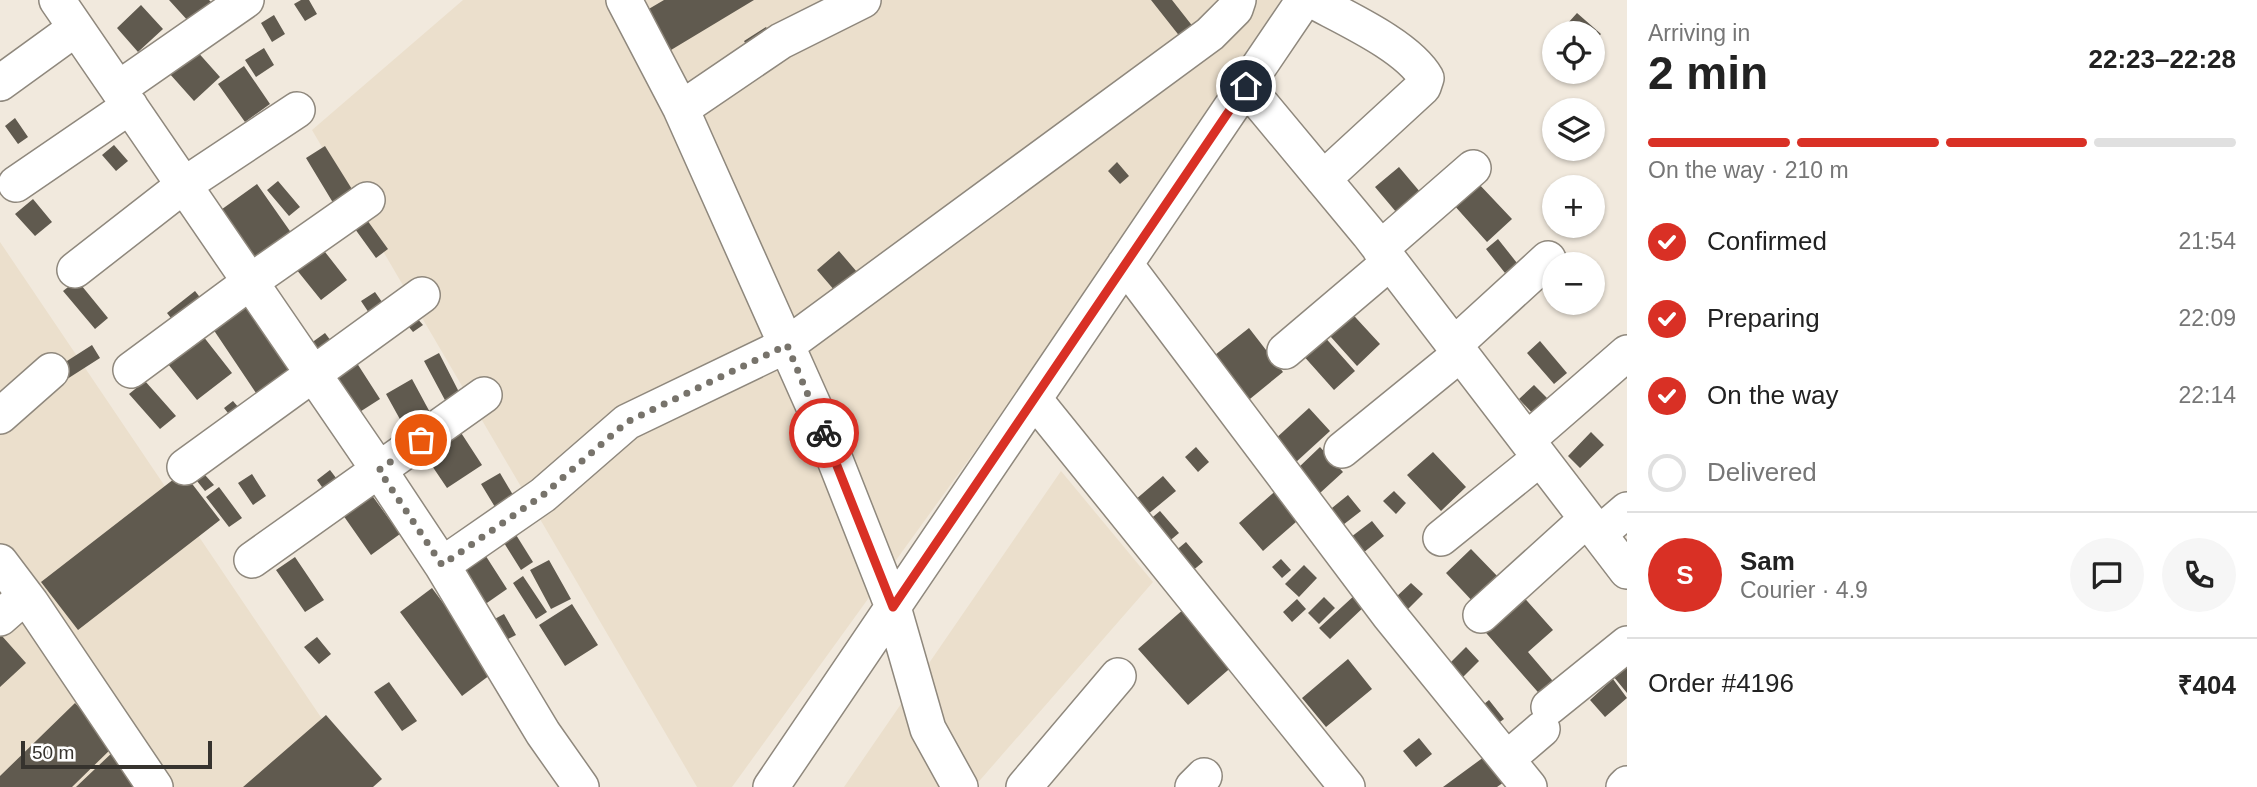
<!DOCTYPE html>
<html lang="en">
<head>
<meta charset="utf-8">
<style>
  body { margin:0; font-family:Arial,sans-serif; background:#f6f6f6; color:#222; height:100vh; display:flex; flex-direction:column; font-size:26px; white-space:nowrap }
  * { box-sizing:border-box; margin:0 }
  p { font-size:23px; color:#767676 }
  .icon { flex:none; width:38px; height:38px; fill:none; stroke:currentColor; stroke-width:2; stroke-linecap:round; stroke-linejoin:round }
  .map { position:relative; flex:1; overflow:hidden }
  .sheet { display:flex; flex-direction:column; background:#fff; width:630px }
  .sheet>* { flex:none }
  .buttons { position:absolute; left:1542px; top:21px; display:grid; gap:14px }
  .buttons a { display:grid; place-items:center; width:63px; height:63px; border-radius:50%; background:#fff; box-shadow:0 2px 5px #0004; font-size:35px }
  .scale { position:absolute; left:21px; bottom:18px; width:191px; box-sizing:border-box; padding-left:7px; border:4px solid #36332e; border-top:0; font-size:19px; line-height:24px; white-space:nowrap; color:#36332e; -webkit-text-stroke:5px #fff; paint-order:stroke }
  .pin { position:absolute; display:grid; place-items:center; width:60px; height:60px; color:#fff; margin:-30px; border:4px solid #fff; border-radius:50%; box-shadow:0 2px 7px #0007 }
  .courier { position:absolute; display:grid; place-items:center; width:70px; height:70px; margin:-35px; border:5px solid #d93025; border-radius:50%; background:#fff; color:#222; box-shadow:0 2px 9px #0007 }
  .overview em { font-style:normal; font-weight:700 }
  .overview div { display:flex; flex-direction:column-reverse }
  .overview { display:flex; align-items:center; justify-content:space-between; height:119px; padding:0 21px }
  h1 { font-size:46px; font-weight:700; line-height:52px }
  .bar { display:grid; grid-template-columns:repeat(4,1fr); gap:10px 7px; align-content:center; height:84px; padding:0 21px }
  .bar i { height:9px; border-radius:5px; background:#e0e0e0 }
  .bar .current { background:#d93025 }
  .bar p { grid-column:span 4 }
  .line { display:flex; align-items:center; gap:18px; padding:0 21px; border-top:2px solid #e0e0e0 }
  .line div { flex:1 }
  .round { display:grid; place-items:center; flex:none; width:74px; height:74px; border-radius:37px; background:#f6f6f6 }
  ol { padding:0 21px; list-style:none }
  li { display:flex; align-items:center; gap:21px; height:77px }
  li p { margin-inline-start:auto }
  li .icon { padding:7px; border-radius:50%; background:#d93025; color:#fff; stroke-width:4 }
  li:last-child { color:#767676 }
  li i { width:38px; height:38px; border:4px solid #e0e0e0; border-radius:50% }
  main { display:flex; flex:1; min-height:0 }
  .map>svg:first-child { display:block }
</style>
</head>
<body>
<main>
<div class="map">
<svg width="1627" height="787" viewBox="0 0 1627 787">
  <rect width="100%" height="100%" fill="#f1e9dd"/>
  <path fill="#ebdfcc" d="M463,0H1281L1001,415L732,787H697L312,130Z
    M0,242L368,787H0Z
    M1061,471L1153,582L974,787H844Z"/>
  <path fill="#605a4f" d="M169,0H209L211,2L189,22Z
    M301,0H309L317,14L305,21L294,4Z
    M664,0H754L671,50L647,10Z
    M1151,0H1172L1194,28L1181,38Z
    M141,5L163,29L138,52L117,28Z
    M1577,13L1601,34L1592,44V33H1559Z
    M274,15L285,34L272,42L261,23Z
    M766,27L773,37L750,52L744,41Z
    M264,48L274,65L256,77L245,60Z
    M195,49L220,77L194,101L169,73Z
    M244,66L270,104L245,122L218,84Z
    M15,118L28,137L18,144L5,126Z
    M114,145L128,161L116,171L102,155Z
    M325,146L355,194L335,206L306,158Z
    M1117,162L1129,176L1120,184L1108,171Z
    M1399,167L1426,199L1402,219L1375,187Z
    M278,181L300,207L289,216L267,190Z
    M1477,182L1512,219L1487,242L1453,204Z
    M257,184L292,234L253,262L218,212Z
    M33,199L52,222L35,236L15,214Z
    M362,213L388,249L376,258L350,222Z
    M1498,239L1517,263L1505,273L1486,249Z
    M318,243L347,280L321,300L292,264Z
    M839,251L857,272L835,291L817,270Z
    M77,280L108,318L95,329L63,291Z
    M195,291L206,305L178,327L167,313Z
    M375,292L387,309L373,319L361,301Z
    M244,296L299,378L262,402L207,320Z
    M1345,306L1380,344L1357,366L1322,327Z
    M409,309L423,325L413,332L400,316Z
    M1249,328L1283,372L1245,403L1210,359Z
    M325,333L337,349L318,362L307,346Z
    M1322,334L1355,371L1334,390L1301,353Z
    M203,336L232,373L197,400L168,364Z
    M1540,341L1567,373L1554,384L1527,353Z
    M92,345L100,358L64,381L56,368Z
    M439,353L460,394L446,402L424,361Z
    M353,357L380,399L355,415L328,374Z
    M412,379L433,418L407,432L386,394Z
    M145,381L176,416L160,429L129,394Z
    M1534,385L1550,401L1535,416L1519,399Z
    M233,401L245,415L235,422L224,408Z
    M1309,408L1330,431L1295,463L1274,440Z
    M456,425L482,465L447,488L420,448Z
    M1591,432L1604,445L1580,468L1568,456Z
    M1196,447L1209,462L1198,472L1185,457Z
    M1320,447L1343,472L1320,493L1297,469Z
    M1433,452L1466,487L1441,511L1407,475Z
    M196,465L214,485L205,491L189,471Z
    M330,470L346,491L332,501L317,480Z
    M183,472L220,520L78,630L41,582Z
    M500,473L516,500L498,512L481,484Z
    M252,474L266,496L253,505L238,483Z
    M1163,476L1176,491L1147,515L1135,500Z
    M219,487L242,518L229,527L206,497Z
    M1280,487L1304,515L1263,551L1239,523Z
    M1394,491L1406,503L1396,514L1383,501Z
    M371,494L400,534L371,555L343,515Z
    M1348,495L1361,511L1339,528L1327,512Z
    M1160,511L1179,533L1167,543L1148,521Z
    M1372,521L1384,536L1363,553L1351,537Z
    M513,530L533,562L521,570L501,538Z
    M1186,542L1203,562L1191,572L1174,552Z
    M1471,549L1501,580L1476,605L1446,573Z
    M482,550L507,589L484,605L458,564Z
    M295,557L324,600L305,612L276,570Z
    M1281,559L1291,570L1282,578L1272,567Z
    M549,560L571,599L551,609L530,570Z
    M1304,565L1317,578L1299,597L1285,584Z
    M523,576L547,612L536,619L513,583Z
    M1411,583L1423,594L1408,609L1396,597Z
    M432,588L494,672L462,696L400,612Z
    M1519,592L1553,630L1528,652L1558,687L1544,699L1480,626Z
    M1356,594L1366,605L1330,639L1319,628Z
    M1324,597L1335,608L1319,624L1308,613Z
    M1297,599L1306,609L1292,622L1283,612Z
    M572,604L598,645L565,666L539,625Z
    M1185,608L1235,664L1188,705L1138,649Z
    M504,614L516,635L500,643L489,622Z
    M2,636L26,663L0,687V637Z
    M317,637L331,654L319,664L304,647Z
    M1627,645V693L1604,665Z
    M1466,647L1479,661L1457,683L1444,669Z
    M1348,659L1372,689L1326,727L1302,698Z
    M1613,679L1627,698L1605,717L1590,700Z
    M389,682L417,721L402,731L374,692Z
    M1489,700L1504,719L1489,730L1474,712Z
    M75,703L115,745L72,787H0V776Z
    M326,715L382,779L373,787H243Z
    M1419,738L1432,754L1416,767L1403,751Z
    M115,750L152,787H76Z
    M1488,754L1507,780L1497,787H1443Z"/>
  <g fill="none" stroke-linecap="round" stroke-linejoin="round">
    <g stroke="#8f887d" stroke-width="38">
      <path id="minor" d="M57,0L379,470L442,565L543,733L581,787
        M624,0L681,109L815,409L893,607L928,729L960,787
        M1312,0C1345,18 1408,46 1426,78L1423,87L1323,179
        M0,83L76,28
        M1246,86L1369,234L1627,571
        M118,89L246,0
        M681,109L781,41L863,0
        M16,184L130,106
        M1380,249L1473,168
        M1125,264L1390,616L1529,787
        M75,270L184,185L297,110
        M1454,345L1548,259
        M1285,351L1390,262
        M131,370L250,282L367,200
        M1034,399L1347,787
        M0,416L51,371
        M1527,440L1627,353
        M1342,450L1460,354
        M185,467L422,295
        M1599,534L1627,510
        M1441,538L1540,458
        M252,560L484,395
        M0,562L31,603L155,787
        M442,565L543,495L627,422L787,345L1210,34L1235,9L1238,0
        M1481,615L1587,519
        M0,618L25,596
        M1549,707L1627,644
        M1507,759L1542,729
        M771,787L1304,0
        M1024,787L1118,676
        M1193,787L1204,776
        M1624,787L1627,784"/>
    </g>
    <use href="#minor" stroke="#fff" stroke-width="35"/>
  </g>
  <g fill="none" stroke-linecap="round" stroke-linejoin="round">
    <path stroke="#77736b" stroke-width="7" stroke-dasharray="0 12.6" d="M421,440L379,470L442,565L543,495L627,422L787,345L824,433"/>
    <path stroke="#d93025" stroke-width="9" d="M824,433L893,607L1246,86"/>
  </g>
</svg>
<div class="buttons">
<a><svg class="icon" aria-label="locate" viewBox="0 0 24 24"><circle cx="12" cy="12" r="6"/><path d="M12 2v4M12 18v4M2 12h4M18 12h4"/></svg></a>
<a><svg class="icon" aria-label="layers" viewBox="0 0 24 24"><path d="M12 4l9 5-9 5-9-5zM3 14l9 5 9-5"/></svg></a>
<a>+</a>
<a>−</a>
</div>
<div class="scale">50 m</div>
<div class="pin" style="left:421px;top:440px;background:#ea580c"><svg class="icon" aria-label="bag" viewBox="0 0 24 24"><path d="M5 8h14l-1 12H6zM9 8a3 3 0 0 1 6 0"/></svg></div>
<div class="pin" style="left:1246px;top:86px;background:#1f2937"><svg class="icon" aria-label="home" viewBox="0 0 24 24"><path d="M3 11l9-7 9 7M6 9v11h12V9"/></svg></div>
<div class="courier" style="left:824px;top:433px"><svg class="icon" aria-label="bike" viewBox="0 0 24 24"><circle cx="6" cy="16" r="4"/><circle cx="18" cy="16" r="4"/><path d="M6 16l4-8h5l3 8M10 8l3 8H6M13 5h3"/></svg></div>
</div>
<section class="sheet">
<div class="overview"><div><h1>2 min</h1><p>Arriving in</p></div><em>22:23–22:28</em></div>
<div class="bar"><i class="current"></i><i class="current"></i><i class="current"></i><i></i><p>On the way · 210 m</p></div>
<ol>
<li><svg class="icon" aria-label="check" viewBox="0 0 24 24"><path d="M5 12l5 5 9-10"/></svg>Confirmed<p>21:54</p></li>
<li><svg class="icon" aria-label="check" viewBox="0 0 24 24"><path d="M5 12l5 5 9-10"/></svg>Preparing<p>22:09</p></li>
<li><svg class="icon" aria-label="check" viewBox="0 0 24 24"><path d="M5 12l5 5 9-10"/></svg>On the way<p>22:14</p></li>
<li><i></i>Delivered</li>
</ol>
<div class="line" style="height:126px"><b class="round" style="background:#d93025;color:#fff">S</b><div><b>Sam</b><p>Courier · 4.9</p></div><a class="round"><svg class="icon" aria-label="chat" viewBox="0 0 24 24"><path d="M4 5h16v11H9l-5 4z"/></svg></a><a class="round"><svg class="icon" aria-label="phone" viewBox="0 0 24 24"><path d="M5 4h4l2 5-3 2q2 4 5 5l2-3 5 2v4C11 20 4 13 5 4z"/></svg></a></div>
<div class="line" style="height:91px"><div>Order #4196</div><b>₹404</b></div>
</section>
</main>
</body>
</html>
